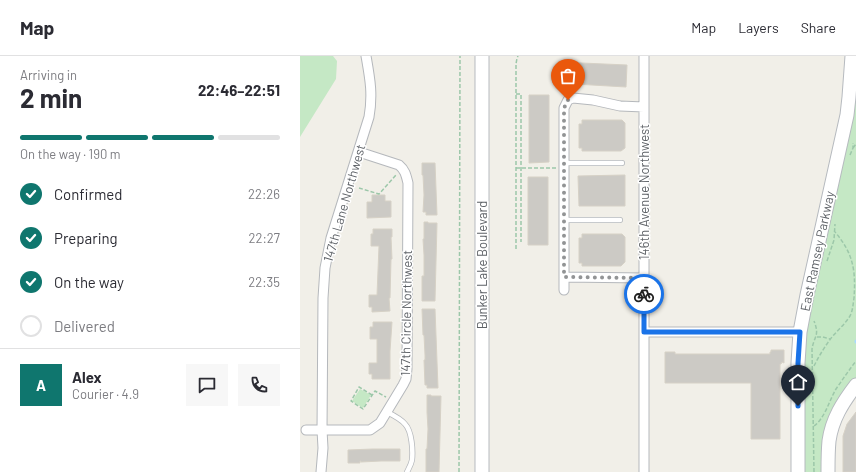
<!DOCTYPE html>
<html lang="en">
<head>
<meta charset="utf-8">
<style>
  body { margin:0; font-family:Barlow,sans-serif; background:#f7f7f7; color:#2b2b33; height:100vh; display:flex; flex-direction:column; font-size:15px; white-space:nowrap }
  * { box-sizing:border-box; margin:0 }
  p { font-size:13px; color:#7c7c81 }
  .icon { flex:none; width:22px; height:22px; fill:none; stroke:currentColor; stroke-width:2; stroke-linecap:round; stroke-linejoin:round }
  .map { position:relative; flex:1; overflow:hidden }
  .drawer { display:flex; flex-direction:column; background:#fff; width:300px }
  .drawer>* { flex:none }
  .pin { position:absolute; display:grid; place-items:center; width:34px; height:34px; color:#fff; margin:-41px -17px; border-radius:50% 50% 50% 0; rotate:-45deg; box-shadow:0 0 4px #0007 }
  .pin .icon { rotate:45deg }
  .courier { position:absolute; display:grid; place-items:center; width:40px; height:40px; margin:-20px; border:3px solid #1a73e8; border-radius:50%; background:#fff; color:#222; box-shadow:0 1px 5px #0007 }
  .head em { font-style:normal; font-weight:700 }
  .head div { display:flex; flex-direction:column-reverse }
  .head { display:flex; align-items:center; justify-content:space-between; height:68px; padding:0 20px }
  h1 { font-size:26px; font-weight:700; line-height:30px }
  .bar { display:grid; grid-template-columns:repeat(4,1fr); gap:6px 4px; align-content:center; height:48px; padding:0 20px }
  .bar i { height:5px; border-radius:3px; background:#e1e1e2 }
  .bar .current { background:#0f766e }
  .bar p { grid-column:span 4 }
  .line { display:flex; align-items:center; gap:10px; padding:0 20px; border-top:1px solid #e1e1e2 }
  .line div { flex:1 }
  .round { display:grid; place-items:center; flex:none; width:42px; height:42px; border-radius:0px; background:#f7f7f7 }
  ol { padding:0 20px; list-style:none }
  li { display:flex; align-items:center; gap:12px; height:44px }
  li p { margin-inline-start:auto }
  li .icon { padding:4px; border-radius:50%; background:#0f766e; color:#fff; stroke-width:4 }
  li:last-child { color:#7c7c81 }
  li i { width:22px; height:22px; border:2px solid #e1e1e2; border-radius:50% }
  header { display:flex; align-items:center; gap:24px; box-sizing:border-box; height:56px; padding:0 20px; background:#fff; border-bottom:1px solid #e1e1e2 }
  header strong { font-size:19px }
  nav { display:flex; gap:22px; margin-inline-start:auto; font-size:14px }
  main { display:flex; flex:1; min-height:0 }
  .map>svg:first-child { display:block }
</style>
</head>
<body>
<header>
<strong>Map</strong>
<nav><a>Map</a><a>Layers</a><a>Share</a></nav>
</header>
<main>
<section class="drawer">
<div class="head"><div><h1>2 min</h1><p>Arriving in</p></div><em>22:46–22:51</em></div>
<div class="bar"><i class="current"></i><i class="current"></i><i class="current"></i><i></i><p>On the way · 190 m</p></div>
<ol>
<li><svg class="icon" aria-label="check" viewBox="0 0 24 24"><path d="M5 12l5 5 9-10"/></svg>Confirmed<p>22:26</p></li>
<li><svg class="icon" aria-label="check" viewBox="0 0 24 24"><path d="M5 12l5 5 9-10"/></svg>Preparing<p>22:27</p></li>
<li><svg class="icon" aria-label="check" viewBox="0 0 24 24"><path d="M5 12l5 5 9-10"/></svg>On the way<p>22:35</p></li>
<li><i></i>Delivered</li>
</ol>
<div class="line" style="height:72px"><b class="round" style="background:#0f766e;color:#fff">A</b><div><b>Alex</b><p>Courier · 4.9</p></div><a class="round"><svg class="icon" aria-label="chat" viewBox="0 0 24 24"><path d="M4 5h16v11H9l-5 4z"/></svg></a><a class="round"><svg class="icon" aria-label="phone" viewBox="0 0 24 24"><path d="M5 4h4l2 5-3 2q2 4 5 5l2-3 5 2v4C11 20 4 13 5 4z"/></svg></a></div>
</section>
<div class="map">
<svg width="556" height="416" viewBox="0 0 556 416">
  <rect width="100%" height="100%" fill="#f1efe8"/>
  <path fill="#c5e8c5" d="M0,0H33L37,5L36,23L0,81Z
    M556,0V323L543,339L523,416H504V314L507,269Z
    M60,333L71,339L63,352L52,345Z"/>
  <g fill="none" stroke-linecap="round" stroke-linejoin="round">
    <path stroke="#aadaff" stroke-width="3" d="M556,285V286"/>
  </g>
  <path fill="#cccac5" stroke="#d6d1c6" d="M259,6L327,9L326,31L258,27Z
    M229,39H249V106L229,107Z
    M282,64H322L325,67V92L321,95H282V92H279V68H282Z
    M122,107H135L137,159H126V156H123L124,139L123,119H122Z
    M325,119V150H279L278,120Z
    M228,121H248V189H228Z
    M72,139H85V145H91V161L67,162V146H72Z
    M124,166H128V167H137L135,245H122V220H124V199L123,183H124Z
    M73,173H92V181H91L92,203H91L90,242H89L90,255L72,256V251H69V239H77L79,190H71V178H73Z
    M282,178H322L325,181V206L321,210H282V207H279V182H282Z
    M122,253H135L138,332H127V329H125L124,304H125V299L124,279H123Z
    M73,266H92L90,295V323H72V318H69V307H77V283H70V271H73Z
    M471,294H484V307L482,306L481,308H480V383H451V327H365V296H375V298H470V296H471Z
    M127,339H131V340H141L139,416H126V393H127L128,373L127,356Z
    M556,356V416H543V380L547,368Z
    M73,393H100V405H81L61,406V405H60V407H48V394Z"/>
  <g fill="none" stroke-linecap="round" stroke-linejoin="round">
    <g stroke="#b5b8bc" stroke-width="6">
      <path id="lane" d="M264,107H322
        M264,164H320
        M87,356C93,359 101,363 105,368C112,375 113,395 112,404C111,409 109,412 107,416"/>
    </g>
    <g stroke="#b5b8bc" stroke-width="11">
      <path id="street" d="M344,0V416
        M264,221L344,222
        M264,234V52L268,44L273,42L293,44L320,50L344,51
        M344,276H500
        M6,374H70L80,367L103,329L106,323L107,313L108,127C106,119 105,114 99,109L59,96
        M21,416L23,392L22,374L23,242L25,212L31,182L69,61C73,38 70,23 66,0"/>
    </g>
    <g stroke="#b6babf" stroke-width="15">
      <path id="secondary" d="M182,0V416
        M498,416V307L500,276L507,239L547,59L549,41L552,0
        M528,416C528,406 528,395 529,385C532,363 543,346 556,329"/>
    </g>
    <path stroke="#9cc7a9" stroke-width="1.5" stroke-dasharray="4 2" stroke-linecap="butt" d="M216,38H221V186
      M553,92L556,88
      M550,99L553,92V87
      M216,112H256
      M59,132L79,138L96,119
      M216,193V8L217,2L218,0
      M527,205L534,184L535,168
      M517,281H523L530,283
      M514,310C519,300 525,290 532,281C538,274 545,268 550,260C553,254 553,248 554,242C556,214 553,197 535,176
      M72,339L59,331L51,345L63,353L75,335L86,341
      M514,370C525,362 529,345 536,333C543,323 549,314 556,305
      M159,416L160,0
      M514,416L512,293C514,280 520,280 514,265"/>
    <use href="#lane" stroke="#fff" stroke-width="4.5"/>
    <use href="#street" stroke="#fff" stroke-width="9"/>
    <use href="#secondary" stroke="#fff" stroke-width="13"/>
  </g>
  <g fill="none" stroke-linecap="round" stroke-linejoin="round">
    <path stroke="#929495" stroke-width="4" stroke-dasharray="0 7.2" d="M268,44L264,52V221L344,222V238"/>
    <path stroke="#1a73e8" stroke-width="5" d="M344,238V276H500L498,307V350"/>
  </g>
  <g text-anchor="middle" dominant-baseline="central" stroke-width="3" stroke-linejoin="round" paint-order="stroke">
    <g font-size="13" fill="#5f6368" stroke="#fff">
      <text transform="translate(344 136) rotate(-90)">146th Avenue Northwest</text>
      <text transform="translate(44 147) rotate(-74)">147th Lane Northwest</text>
      <text transform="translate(517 195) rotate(-78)">East Ramsey Parkway</text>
      <text transform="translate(182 209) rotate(-90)">Bunker Lake Boulevard</text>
      <text transform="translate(106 257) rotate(-89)">147th Circle Northwest</text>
    </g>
  </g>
</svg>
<div class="pin" style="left:268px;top:44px;background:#ea580c"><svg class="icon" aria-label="bag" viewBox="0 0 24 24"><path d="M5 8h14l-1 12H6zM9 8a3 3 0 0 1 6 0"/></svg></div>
<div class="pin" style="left:498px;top:350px;background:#1f2937"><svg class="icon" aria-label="home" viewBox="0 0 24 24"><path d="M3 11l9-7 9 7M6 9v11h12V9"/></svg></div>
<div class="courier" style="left:344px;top:238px"><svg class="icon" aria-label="bike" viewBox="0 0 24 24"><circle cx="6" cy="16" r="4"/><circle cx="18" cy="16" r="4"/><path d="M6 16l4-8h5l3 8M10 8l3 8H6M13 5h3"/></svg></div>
</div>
</main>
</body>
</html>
